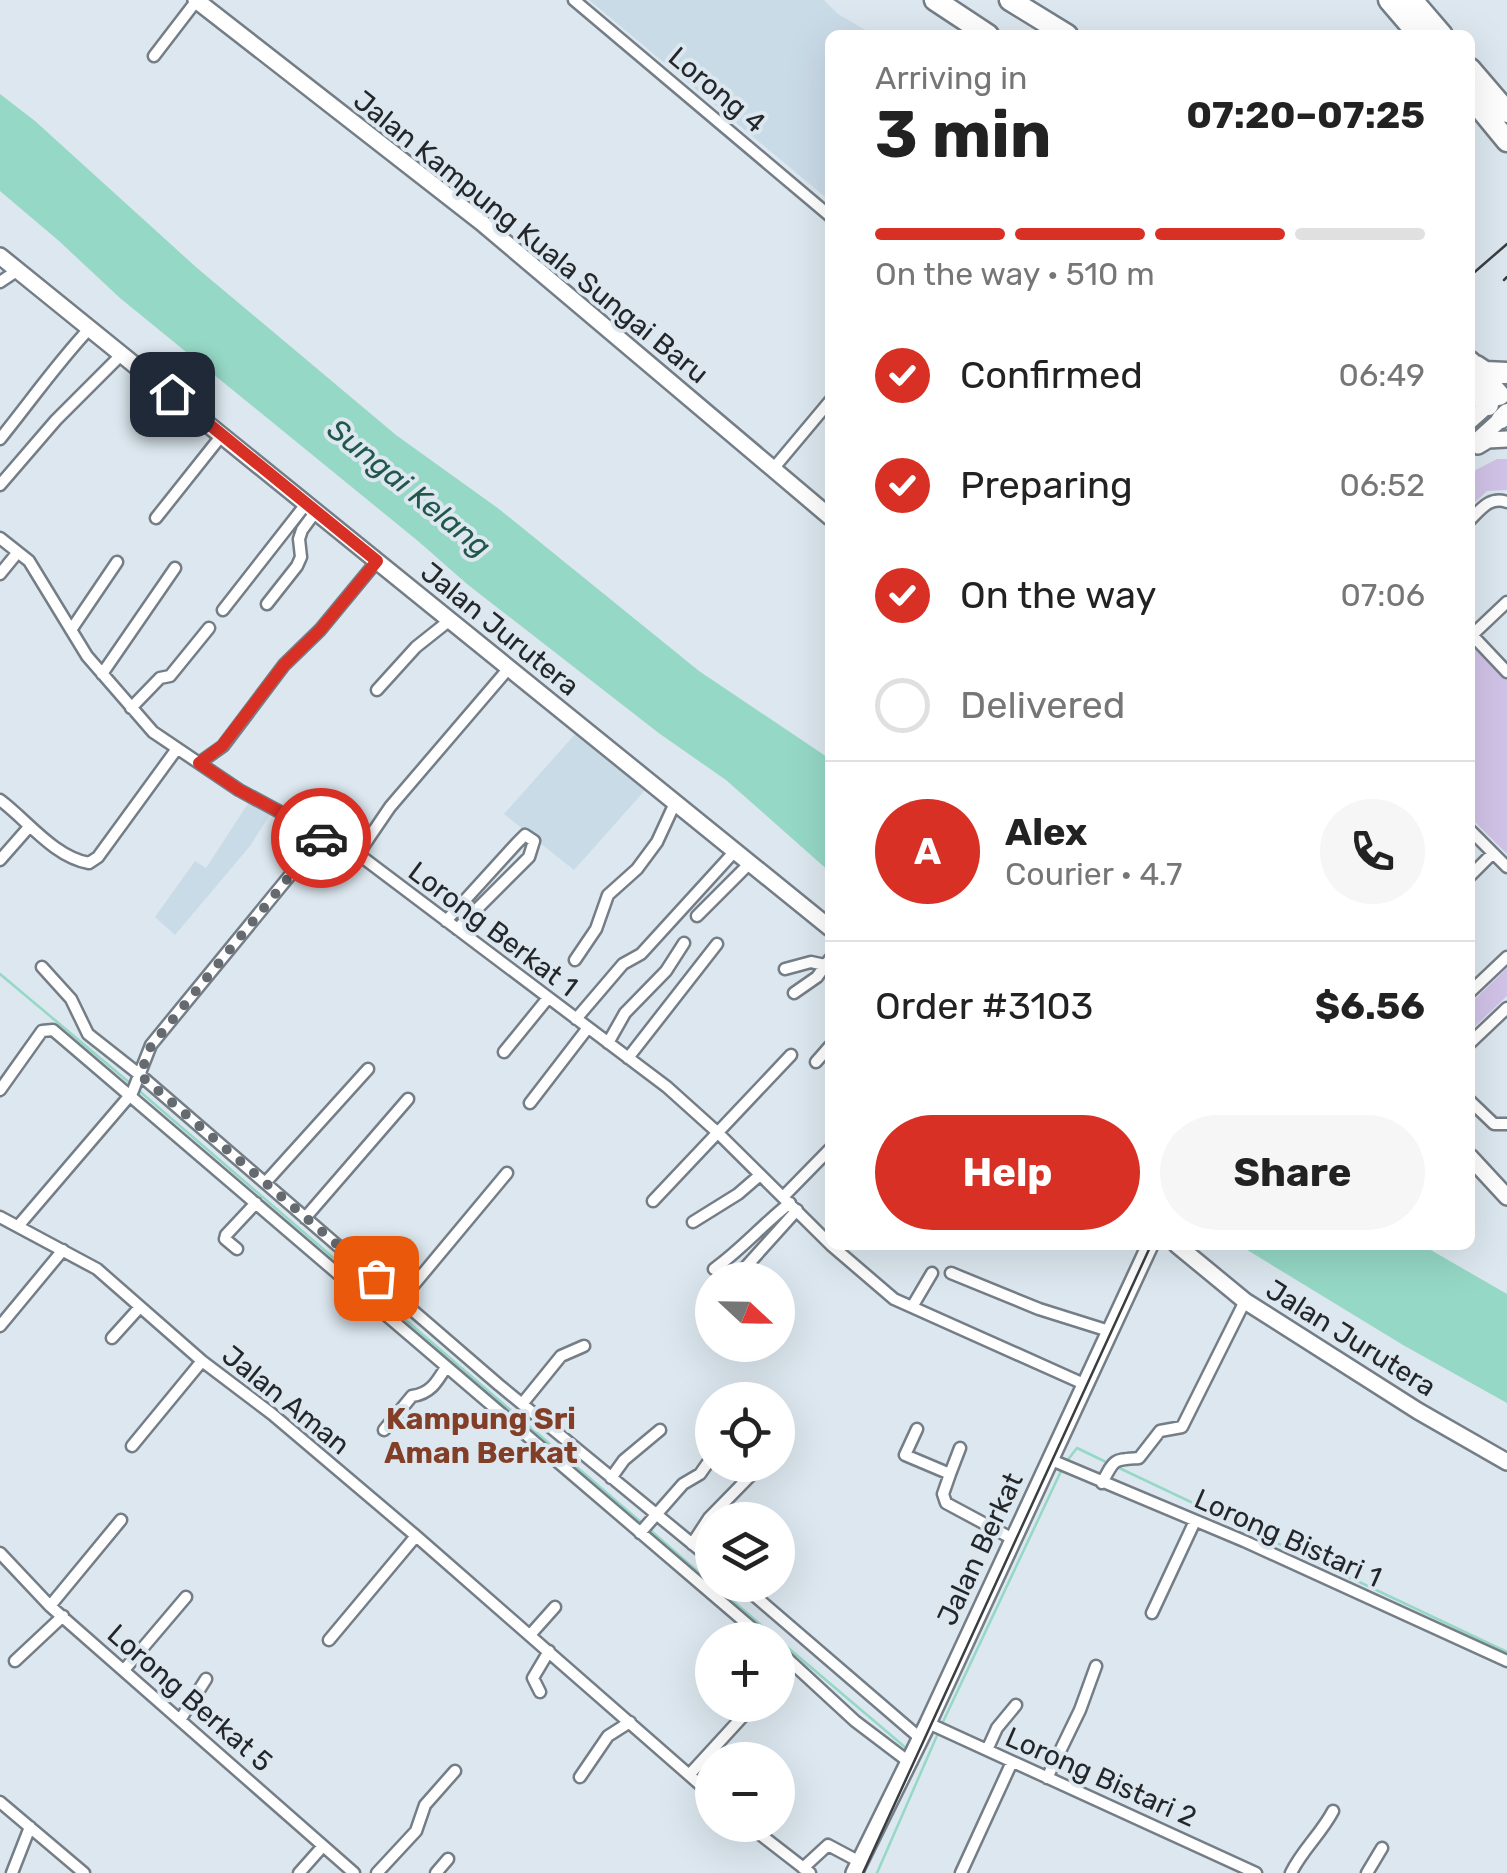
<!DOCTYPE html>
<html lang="en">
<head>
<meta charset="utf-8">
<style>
  body { margin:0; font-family:Rubik,sans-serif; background:#f6f6f6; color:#222; height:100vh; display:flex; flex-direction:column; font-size:38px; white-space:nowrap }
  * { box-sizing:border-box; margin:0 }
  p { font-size:32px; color:#767676 }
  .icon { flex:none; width:55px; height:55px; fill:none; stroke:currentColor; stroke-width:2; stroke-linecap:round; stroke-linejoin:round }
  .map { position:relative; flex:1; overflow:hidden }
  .drawer { position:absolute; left:825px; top:30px; width:650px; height:1220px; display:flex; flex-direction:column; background:#fff; border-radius:15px; box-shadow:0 10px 40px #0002 }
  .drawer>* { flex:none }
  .needle { width:65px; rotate:112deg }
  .buttons { position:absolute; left:695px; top:1262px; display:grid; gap:20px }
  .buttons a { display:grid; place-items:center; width:100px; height:100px; border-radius:50%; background:#fff; box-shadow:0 10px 40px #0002; font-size:50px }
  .pin { position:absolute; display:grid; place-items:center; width:85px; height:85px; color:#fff; margin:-42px; border-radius:20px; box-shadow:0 5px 15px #0006 }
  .courier { position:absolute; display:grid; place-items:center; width:100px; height:100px; margin:-50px; border:8px solid #d93025; border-radius:50%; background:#fff; color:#222; box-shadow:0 2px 12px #0007 }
  .summary em { font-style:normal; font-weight:700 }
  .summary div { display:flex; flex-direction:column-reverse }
  .summary { display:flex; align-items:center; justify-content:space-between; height:170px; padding:0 50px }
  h1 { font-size:65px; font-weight:700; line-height:75px }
  .bar { display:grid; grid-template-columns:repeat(4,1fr); gap:15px 10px; align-content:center; height:120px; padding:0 50px }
  .bar i { height:12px; border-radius:8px; background:#e0e0e0 }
  .bar .on { background:#d93025 }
  .bar p { grid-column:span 4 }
  .line { display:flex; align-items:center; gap:25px; padding:0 50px; border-top:2px solid #e0e0e0 }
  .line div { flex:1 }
  .round { display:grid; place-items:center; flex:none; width:105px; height:105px; border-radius:52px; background:#f6f6f6 }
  ol { padding:0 50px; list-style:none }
  li { display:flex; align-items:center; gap:30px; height:110px }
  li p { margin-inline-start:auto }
  li .icon { padding:10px; border-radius:50%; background:#d93025; color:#fff; stroke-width:4 }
  li:last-child { color:#767676 }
  li i { width:55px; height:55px; border:5px solid #e0e0e0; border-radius:50% }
  .action { display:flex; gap:20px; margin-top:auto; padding:20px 50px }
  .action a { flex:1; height:115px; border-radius:60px; background:#d93025; color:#fff; font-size:40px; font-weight:700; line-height:115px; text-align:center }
  .action a+a { background:#f6f6f6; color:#222 }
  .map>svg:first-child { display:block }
</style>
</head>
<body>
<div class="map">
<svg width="1507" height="1873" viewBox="0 0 1507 1873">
  <rect width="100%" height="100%" fill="#dce7ef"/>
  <path fill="#cadbe8" d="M589,0H824L838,14L874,35H830V201Z
    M577,732L647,788L574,870L504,814Z
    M251,799L271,813L250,846L175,935L155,917L195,861L206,868Z"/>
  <path fill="#d1c3e7" d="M1497,459H1507V490L1487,491L1470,507V473Z
    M1473,644L1507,679V854L1470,817V647Z
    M1507,968V996L1470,1031V1004Z"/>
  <path fill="#95d8c6" d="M0,94L35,121L197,268L396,435L499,509L699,671L830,759V872L726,780L660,734L467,584L418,541L120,298L59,241L0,191Z
    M1239,1245H1422L1507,1294V1403L1403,1345Z"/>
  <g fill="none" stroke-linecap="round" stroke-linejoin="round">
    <path stroke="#95d8c6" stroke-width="2.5" d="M0,974L131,1084
      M137,1089L643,1524
      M1066,1462L1077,1448L1108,1463
      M1115,1466L1507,1652
      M649,1529L712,1584
      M714,1585L906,1748
      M942,1724L1062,1469
      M877,1873L939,1731"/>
    <g stroke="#757e86" stroke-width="15">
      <path id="street" d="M574,0L830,216
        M154,56L197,0
        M0,282L18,270
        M0,439C30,402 57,363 90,328
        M773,469L830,401
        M0,485L56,420L122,354
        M156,518L222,435
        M1470,520C1481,509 1490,496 1507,502
        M0,538L29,561L87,656L153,732L239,790L358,854L667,1087L717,1132L830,1244
        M0,574L18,552
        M267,604L297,566L301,557L299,539L302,530L316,511
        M223,610L306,504
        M71,630L117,562
        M1472,635L1507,672
        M1470,637L1507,602
        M102,674L175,568
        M377,690L416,647L450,620
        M131,708L160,678L170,676L209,628
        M199,763L223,746L284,665L320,630L377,561
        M0,800C27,820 54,857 89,863L98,857L176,750
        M1470,830L1507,867
        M358,854L390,807L509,668
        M0,860L29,827
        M1470,876L1493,853
        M697,916L750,863
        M446,921L517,843L525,835L534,841L529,857L457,929
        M575,960L596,929L608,895L637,869L657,842L675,803
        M42,967L71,999L88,1034L140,1075L499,1385L712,1560
        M785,969L811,962L825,965
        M1470,992L1507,957
        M794,993L817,977L830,959
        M576,1019L623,964L641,954L735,851
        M608,1043L625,1013L666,971L684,943
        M1470,1043L1507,1008
        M504,1052L548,998
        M628,1058L717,944
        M816,1062L830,1046
        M0,1090L42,1031L53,1030L766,1640
        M1470,1101L1494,1124H1507
        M530,1103L587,1029
        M265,1183L368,1069
        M783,1197L830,1149
        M653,1201L791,1055
        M0,1217L97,1269L202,1361L272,1414L416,1536L712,1795
        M305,1218L408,1099
        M693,1222L738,1194L760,1175
        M19,1225L132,1093L151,1045L323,835
        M831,1245L894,1299L1084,1384
        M237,1249L225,1239L226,1235L256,1203
        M714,1269C742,1249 763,1224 790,1203
        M951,1273L1039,1309L1109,1331
        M734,1280L797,1210
        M402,1299L507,1173
        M912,1307L932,1273
        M0,1326L63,1250
        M112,1338L140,1307
        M522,1404L561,1356L584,1346
        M917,1429L905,1455L950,1474L943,1494L946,1503L1013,1539
        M384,1430L412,1396C430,1394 437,1382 446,1367
        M132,1446L202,1361
        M1049,1459L1244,1541L1507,1661
        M950,1474L960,1448
        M611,1478L624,1460L660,1430
        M1102,1483C1115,1458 1113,1460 1139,1458L1160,1431L1182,1427L1245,1301
        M640,1533L683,1484L700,1474L712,1457
        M692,1544L709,1518L754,1472
        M0,1553L50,1606L354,1873
        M742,1585L920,1738
        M50,1606L121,1520
        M1152,1613L1195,1521
        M530,1635L555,1607
        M329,1640L416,1536
        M778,1650L855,1721L909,1762
        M15,1661L63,1616
        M124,1670L186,1597
        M540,1692L533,1678L549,1651
        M180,1720L206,1679
        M928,1723L1256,1873
        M987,1750L997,1728L1016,1705
        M689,1775L744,1715
        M580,1777L608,1736L630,1722
        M1047,1778L1080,1710L1096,1666
        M0,1802L84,1873
        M748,1825L810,1873
        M803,1868L828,1845L860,1862
        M12,1873L30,1827
        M299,1873L323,1846
        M377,1873L416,1831L425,1805L455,1771
        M436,1873L448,1859
        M961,1873L1012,1762
        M1291,1873C1302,1850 1321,1834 1333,1811
        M1367,1873L1382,1848"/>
    </g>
    <g stroke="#757e86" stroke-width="20">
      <path id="secondary" d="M196,0L481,222L830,517
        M0,256L830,928
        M1470,421L1488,405
        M1478,446L1488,440L1507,439
        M1470,447L1501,419
        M1470,1157L1507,1197
        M1177,1245L1245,1301L1418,1411L1507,1462
        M854,1873L928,1723L1150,1245"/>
    </g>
    <g stroke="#757e86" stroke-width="22">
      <path id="primary" d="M1501,419L1507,413"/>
    </g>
    <g stroke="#757e86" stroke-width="25">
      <path id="highway" d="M935,0L988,35
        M1010,0L1067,35
        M1389,0L1419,35
        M1412,0L1442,35
        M1470,69L1507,112
        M1470,96L1507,141
        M1470,362L1499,395
        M1476,366L1485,372L1507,373
        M1470,385L1488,405"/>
    </g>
    <use href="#street" stroke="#fff" stroke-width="10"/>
    <use href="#secondary" stroke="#fff" stroke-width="15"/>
    <use href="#primary" stroke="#fff" stroke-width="18"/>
    <use href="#highway" stroke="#fff" stroke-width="20"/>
    <path stroke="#3a3e41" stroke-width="2.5" d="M1470,276L1507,244
      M1504,280L1507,277
      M863,1873L1151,1245"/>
  </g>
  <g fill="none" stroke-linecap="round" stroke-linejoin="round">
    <path stroke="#646a6f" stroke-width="10" stroke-dasharray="0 18" d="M321,838L151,1046L140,1075L376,1278"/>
    <path stroke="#d93025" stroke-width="12" d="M172,394L377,561L320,630L284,665L222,746L199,763L239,790L323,835L321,838"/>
  </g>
  <g text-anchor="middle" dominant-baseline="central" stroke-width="8" stroke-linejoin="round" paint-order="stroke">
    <g font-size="28" fill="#24272a" stroke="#dce7ef">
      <text transform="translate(717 90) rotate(40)">Lorong 4</text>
      <text transform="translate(531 237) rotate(39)">Jalan Kampung Kuala Sungai Baru</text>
      <text transform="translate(500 629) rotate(39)">Jalan Jurutera</text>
      <text transform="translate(493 929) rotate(37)">Lorong Berkat 1</text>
      <text transform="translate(1351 1338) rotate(32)">Jalan Jurutera</text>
      <text transform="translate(286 1400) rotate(39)">Jalan Aman</text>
      <text transform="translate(1288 1538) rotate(24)">Lorong Bistari 1</text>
      <text transform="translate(980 1549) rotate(-65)">Jalan Berkat</text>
      <text transform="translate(190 1698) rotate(41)">Lorong Berkat 5</text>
      <text transform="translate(1101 1777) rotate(24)">Lorong Bistari 2</text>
    </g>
    <g font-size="30" font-style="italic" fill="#21584b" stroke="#dce7ef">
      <text transform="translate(409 488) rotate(39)">Sungai Kelang</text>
    </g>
    <g font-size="30" font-weight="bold" fill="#823e27" stroke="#dce7ef">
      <text x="481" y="1419">Kampung Sri<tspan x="481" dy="34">Aman Berkat</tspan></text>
    </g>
  </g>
</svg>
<div class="buttons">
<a><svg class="needle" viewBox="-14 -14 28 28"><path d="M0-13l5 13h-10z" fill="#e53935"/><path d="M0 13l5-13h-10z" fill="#767676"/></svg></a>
<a><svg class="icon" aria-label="locate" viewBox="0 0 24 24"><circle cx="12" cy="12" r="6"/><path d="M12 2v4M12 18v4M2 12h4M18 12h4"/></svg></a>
<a><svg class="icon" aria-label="layers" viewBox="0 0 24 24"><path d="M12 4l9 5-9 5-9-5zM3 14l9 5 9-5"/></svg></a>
<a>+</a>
<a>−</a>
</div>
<div class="pin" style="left:376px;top:1278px;background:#ea580c"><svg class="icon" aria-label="bag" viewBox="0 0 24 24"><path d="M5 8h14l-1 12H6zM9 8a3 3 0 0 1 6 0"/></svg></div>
<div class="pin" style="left:172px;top:394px;background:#1f2937"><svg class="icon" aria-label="home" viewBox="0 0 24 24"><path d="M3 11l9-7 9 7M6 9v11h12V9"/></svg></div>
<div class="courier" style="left:321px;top:838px"><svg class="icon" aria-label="car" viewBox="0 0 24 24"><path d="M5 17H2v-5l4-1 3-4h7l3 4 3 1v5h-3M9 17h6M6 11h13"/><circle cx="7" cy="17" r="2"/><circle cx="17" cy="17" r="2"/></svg></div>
<section class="drawer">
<div class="summary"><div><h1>3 min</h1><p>Arriving in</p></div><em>07:20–07:25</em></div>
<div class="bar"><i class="on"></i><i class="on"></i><i class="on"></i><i></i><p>On the way · 510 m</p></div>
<ol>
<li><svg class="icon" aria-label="check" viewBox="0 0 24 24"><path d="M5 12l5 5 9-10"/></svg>Confirmed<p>06:49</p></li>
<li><svg class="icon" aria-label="check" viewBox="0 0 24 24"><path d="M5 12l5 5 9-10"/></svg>Preparing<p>06:52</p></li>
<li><svg class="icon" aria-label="check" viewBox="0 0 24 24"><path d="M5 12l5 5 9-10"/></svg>On the way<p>07:06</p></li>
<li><i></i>Delivered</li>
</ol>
<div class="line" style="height:180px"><b class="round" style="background:#d93025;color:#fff">A</b><div><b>Alex</b><p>Courier · 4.7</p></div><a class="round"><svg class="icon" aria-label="phone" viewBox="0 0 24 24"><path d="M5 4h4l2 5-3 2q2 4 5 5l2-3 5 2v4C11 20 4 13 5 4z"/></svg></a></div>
<div class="line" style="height:130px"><div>Order #3103</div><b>$6.56</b></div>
<div class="action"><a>Help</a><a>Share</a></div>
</section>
</div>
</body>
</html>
